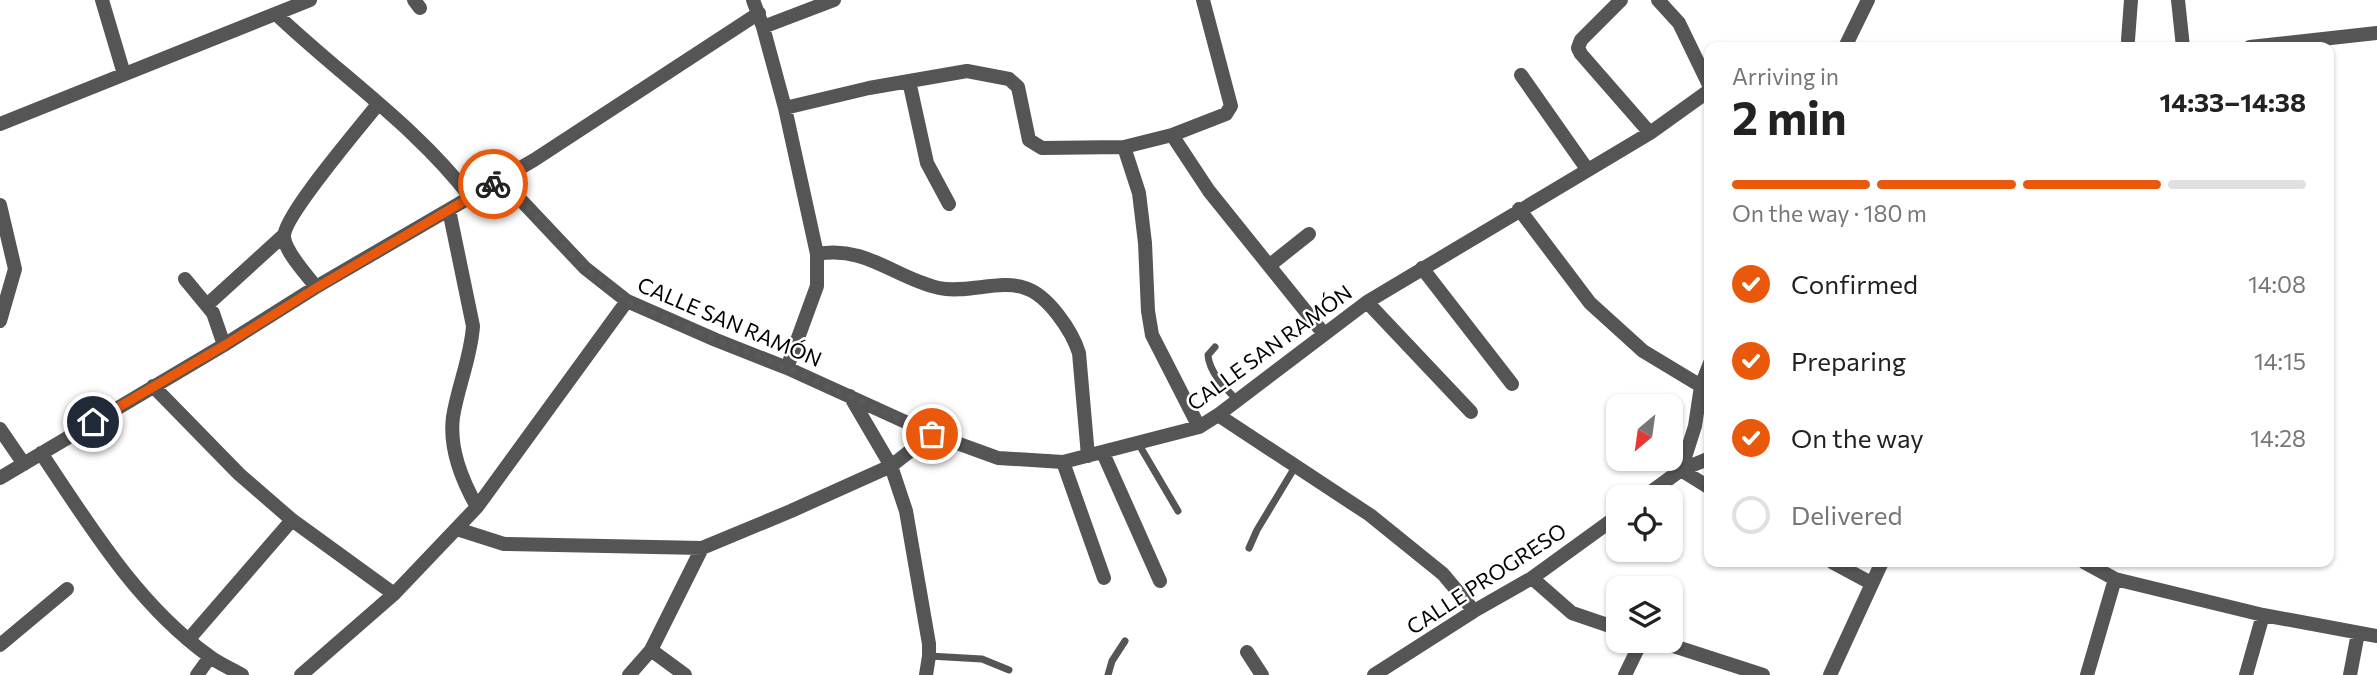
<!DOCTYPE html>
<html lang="en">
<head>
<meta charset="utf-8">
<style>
  body { margin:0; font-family:Commissioner,sans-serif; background:#f6f6f6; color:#222; height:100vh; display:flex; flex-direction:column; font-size:26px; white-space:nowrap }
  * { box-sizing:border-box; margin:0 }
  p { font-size:23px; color:#767676 }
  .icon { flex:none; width:38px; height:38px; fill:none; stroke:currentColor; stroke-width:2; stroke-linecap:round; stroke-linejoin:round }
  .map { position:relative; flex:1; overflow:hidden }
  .panel { position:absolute; left:1704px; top:42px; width:630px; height:525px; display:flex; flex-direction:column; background:#fff; border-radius:14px; box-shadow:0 2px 5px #0004 }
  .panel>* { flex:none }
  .needle { width:46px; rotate:209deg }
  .tools { position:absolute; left:1606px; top:394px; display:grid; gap:14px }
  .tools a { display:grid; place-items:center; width:77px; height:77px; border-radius:14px; background:#fff; box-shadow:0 2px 5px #0004; font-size:35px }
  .pin { position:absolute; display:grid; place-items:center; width:60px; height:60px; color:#fff; margin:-30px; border:4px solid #fff; border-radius:50%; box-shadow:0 2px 7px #0007 }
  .courier { position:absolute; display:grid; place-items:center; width:70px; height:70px; margin:-35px; border:5px solid #ea580c; border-radius:50%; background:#fff; color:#222; box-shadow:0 2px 9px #0007 }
  .headline em { font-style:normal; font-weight:700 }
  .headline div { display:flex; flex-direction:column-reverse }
  .headline { display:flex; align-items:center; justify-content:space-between; height:119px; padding:0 28px }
  h1 { font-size:46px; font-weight:700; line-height:52px }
  .bar { display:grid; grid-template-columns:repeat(4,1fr); gap:10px 7px; align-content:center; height:84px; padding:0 28px }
  .bar i { height:9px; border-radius:5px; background:#e0e0e0 }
  .bar .active { background:#ea580c }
  .bar p { grid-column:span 4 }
  ol { padding:0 28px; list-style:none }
  li { display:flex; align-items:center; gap:21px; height:77px }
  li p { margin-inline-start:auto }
  li .icon { padding:7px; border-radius:50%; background:#ea580c; color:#fff; stroke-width:4 }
  li:last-child { color:#767676 }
  li i { width:38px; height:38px; border:4px solid #e0e0e0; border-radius:50% }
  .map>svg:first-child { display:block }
</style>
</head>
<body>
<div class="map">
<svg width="2377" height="675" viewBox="0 0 2377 675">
  <rect width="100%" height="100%" fill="#fff"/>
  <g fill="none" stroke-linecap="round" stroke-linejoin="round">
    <path stroke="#555" stroke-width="7" d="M1215,347L1208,355C1209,372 1225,388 1237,400
      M1138,443L1178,511
      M1249,548L1257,530L1295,467
      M929,656L982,659L1009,670
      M1108,675L1112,661L1125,641"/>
    <path stroke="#555" stroke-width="14" d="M102,0L124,74
      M414,0L420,8
      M753,0L763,27L785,108L817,254V286L787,368
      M1621,0L1581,40L1578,48L1581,54L1650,133
      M1658,0L1679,23L1710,87
      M2178,0L2183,47
      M276,14C341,76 416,126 471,198
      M763,27L834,0
      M2128,40L2131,0
      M1845,47L1868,0
      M2250,47L2377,33
      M1521,75L1587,169
      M909,81L927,163L949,204
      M785,108L869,88L967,71L1009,79L1018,87L1029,140L1042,148L1124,147L1172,135L1226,114L1231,106L1203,0
      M0,124L310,0
      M1172,135L1209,191L1324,334
      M1124,147L1139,193L1145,243L1148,311L1152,335L1199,427
      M501,179L585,268L627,301L716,340L787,368L932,434L998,458L1063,462L1199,427L1218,415L1367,302L1650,133L1710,90
      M0,205L15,269L0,321
      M1519,209L1590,303L1643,351L1701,386
      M449,210L473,326C471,357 458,386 453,417C449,449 462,480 477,507
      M817,254C867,245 894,278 939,288C966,294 1001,279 1025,288C1048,295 1072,331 1079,353L1088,456
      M1270,265L1309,234
      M1422,268L1512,384
      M185,279L213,313L224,345
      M316,287C307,275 285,252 284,237C283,216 362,125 378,104
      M1367,302L1471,412
      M207,305L284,235
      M1710,363L1701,386L1695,426L1681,470L1710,488
      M153,386L239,474L292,520L394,594
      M850,396L891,466L906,511L929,644V656L926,675
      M1218,415L1370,515L1443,574L1474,611
      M0,429L24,464
      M41,453C90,526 137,604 209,656C219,664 231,668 242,675
      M1103,453L1160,581
      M1063,462L1104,578
      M0,478L224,345L316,287L534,160L759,13
      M1644,497L1681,470L1710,458
      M457,529L504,544L702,548L791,511L891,466L932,434
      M1832,562L1871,583
      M2084,562L2115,579L2263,615L2377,636
      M1532,578L1572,613L1619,629
      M189,639L292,520
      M1655,640L1763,675
      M0,645L67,589
      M651,650L685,675
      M1247,652L1262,675
      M197,675L210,657
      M301,675L394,594L477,507L627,301
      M629,675L651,650L702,548
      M1374,675L1474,611L1532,578L1619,515
      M1625,675L1642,640
      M1830,675L1882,562
      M2087,675L2115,579
      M2246,675L2263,615
      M2350,675L2358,633"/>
  </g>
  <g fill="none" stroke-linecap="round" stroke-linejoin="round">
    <path stroke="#595959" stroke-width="7" stroke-dasharray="0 12.6" d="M493,184L501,179L585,268L627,301L716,340L787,368L932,434"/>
    <path stroke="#ea580c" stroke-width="9" d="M93,422L225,345L316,288L493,184"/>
  </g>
  <g text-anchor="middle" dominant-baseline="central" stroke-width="5" stroke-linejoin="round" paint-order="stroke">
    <g font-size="21" fill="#000" stroke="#fff">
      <text transform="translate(730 321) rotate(23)">CALLE SAN RAMÓN</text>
      <text transform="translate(1269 347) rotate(-36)">CALLE SAN RAMÓN</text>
      <text transform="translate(1486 578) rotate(-33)">CALLE PROGRESO</text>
    </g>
  </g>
</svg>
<div class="tools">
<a><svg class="needle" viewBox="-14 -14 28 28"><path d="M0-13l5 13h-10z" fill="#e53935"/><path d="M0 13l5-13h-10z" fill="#767676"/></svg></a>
<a><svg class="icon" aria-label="locate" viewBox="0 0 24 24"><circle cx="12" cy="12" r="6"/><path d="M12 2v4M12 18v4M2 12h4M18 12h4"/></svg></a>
<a><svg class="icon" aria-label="layers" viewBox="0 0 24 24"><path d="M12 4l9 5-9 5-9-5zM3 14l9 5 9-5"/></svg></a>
</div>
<div class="pin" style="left:932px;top:434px;background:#ea580c"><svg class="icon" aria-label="bag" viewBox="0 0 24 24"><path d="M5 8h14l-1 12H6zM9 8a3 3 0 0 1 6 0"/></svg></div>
<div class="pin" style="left:93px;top:422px;background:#1f2937"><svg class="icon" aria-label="home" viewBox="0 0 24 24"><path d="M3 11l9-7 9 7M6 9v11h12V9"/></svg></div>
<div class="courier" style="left:493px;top:184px"><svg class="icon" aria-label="bike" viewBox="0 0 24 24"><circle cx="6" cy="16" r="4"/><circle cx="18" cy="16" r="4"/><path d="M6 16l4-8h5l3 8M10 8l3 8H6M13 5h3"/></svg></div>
<section class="panel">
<div class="headline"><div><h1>2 min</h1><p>Arriving in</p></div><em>14:33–14:38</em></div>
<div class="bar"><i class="active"></i><i class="active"></i><i class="active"></i><i></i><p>On the way · 180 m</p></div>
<ol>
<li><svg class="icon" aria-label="check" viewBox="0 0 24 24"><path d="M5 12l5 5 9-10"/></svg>Confirmed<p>14:08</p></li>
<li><svg class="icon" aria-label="check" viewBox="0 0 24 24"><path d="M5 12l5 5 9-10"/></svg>Preparing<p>14:15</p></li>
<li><svg class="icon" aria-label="check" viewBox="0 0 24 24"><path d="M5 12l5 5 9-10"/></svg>On the way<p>14:28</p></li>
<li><i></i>Delivered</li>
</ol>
</section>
</div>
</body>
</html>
